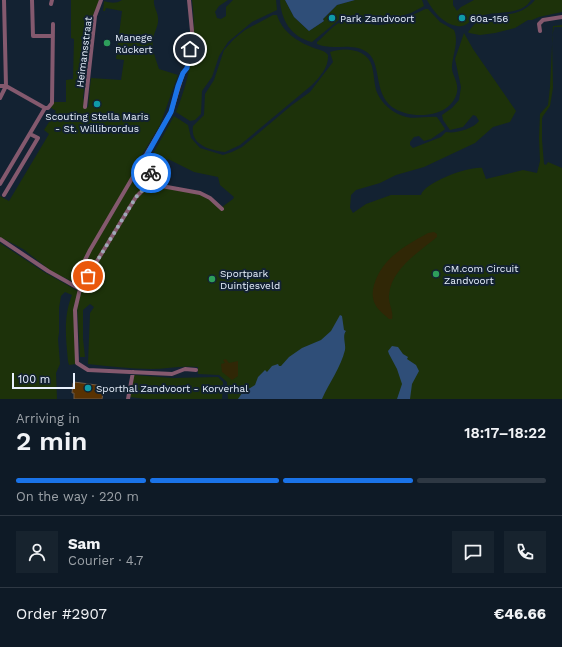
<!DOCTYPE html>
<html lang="en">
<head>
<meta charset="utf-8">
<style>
  body { margin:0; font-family:"Work Sans",sans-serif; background:#17232e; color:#f1f3f6; height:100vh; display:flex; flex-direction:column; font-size:15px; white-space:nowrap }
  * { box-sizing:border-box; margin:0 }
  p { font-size:13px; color:#9ba1a7 }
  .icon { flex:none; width:22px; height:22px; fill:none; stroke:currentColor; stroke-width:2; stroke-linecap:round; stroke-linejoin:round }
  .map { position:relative; height:399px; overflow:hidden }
  .panel { display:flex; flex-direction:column; background:#0e1a26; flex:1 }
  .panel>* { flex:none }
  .scale { position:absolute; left:12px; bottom:10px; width:63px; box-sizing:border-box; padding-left:4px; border:2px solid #e9f2fe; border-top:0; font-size:11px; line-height:14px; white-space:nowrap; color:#e9f2fe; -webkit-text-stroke:3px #132232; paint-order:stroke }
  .pin { position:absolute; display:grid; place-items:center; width:34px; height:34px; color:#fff; margin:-17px; border:2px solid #fff; border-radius:50%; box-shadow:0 1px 4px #0007 }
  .courier { position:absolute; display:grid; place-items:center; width:40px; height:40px; margin:-20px; border:3px solid #1a73e8; border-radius:50%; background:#fff; color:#222; box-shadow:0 1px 5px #0007 }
  .summary em { font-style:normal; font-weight:600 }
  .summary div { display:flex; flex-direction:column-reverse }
  .summary { display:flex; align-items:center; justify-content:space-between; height:68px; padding:0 16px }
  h1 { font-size:26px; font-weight:600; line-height:30px }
  .bar { display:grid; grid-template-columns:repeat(4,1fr); gap:6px 4px; align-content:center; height:48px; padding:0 16px }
  .bar i { height:5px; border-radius:3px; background:#2e3843 }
  .bar .on { background:#1a73e8 }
  .bar p { grid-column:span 4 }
  .line { display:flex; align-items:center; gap:10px; padding:0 16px; border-top:1px solid #2e3843 }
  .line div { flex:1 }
  .round { display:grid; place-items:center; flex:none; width:42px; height:42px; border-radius:0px; background:#17232e }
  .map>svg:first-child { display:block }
</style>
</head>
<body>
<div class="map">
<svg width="562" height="399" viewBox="0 0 562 399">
  <rect width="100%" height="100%" fill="#132232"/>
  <path fill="#1d320a" d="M71,0H99V4L94,12L83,98L86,107H88L91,78L121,80L124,60L116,59L122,11L106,8L105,11H103L104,1C110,3 116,4 122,0H154C153,6 158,12 158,18C159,26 154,32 153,39C151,49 156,59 159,69L178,75L160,125L140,158L132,173L140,180L145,182L143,188L134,197L84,281L79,285L51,271L23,249L0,237V196L9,201L49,134L44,130L56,111L50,107L53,102H66V80L73,79L74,39L71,38Z
    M192,0H228L219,6L215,12L217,18L221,19L226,16V7L233,0H276L277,10L252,22L228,42L219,56L212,77L202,91L201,114L195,120L190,121L176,112C191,75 197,39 192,0Z
    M280,0H285L294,17L309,31L324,21L323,19L337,5L355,0H422L424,6L411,13L380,22L352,16L341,18L312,42C291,37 281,20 280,0Z
    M427,0H453V5L457,11L461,7L474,0H531C520,18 492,9 476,18C469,21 465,28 457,26C443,24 433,11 427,0Z
    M535,0H562V12L539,17L532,20H528L515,28L495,33L480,35L469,33L468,32C471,28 475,23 479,21C500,11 518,20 535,0Z
    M425,9H428L440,22L454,30C459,42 453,53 452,66C451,75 459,81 457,92C451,119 410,120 392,107C372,91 383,61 365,51C350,42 332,51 317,44V42C325,36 333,24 343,21C357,16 366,25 379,25C393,25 413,15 425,9Z
    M273,15H277C282,32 298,42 314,48C319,50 324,50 328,55C329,67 320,77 312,85L240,145L225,152C210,150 190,145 193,126L204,115L205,94L214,80L224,50L234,39L245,30Z
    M562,25V27H554L552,38L553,88L550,106L543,116L542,119V140L544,164L546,165L548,162L562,168V399H228L227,382L219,375L198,374V367C182,365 167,369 151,369C130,369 109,366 88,364L90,313L94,307L90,304L83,310V339L85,357H80L77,304L82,290L120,224L140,194L157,187L199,194L222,207L233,199L234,197L220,185L218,177L194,172L168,159L164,163L166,170L157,182L155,179L154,152L174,116L188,125L191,138L200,148L223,155L232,152L242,147L292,105L310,92L333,62L330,52C345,47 367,49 372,66C374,74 374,82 376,90C380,101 388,109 398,114C411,121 424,116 437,117L445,129L444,130L431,139L424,141L419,136L414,137L410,142V145L413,148L441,137L446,132C455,134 473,129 479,121L476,116L473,115L463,127L450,130L443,120L442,115L452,108L459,100L461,87L455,59L464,33L473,49L516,111L510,122L493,127L475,143L424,167L396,175L380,183L356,190L351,195L350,208L353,213L366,204L391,195H421C425,182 470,166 482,168L486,179L523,170L537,173L540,161L539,138L540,114L548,105L550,87L553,26Z
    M0,243L44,272L78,291L74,307L76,364L69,365L68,361C66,339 63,317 72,295L65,292L61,296L59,308V333L58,339L60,364L56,373L57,399H0Z
    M134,375L173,378L218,377L223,382L222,399H146L130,397Z"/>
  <path fill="#302706" d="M434,232L437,234V237C419,252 391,269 389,295C388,303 394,312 392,319H389C385,315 379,311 376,306C372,299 372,292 374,285C382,258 405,246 428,233Z
    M226,359L229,363L238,361V376L232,380L222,372L221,364L225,363L223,360Z"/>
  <path fill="#2f4e78" d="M285,0H355L337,5L323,19L324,21L309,31L294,17Z
    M340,315L342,316L344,330L346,331C342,336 346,343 345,350C341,367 329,383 322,399H238L242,393L255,385L258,377L265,370L267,372L272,366L278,364L279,366H281L289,357L302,348L321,340L331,331Z
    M392,346L398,347L403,354L408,357L407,359L416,365L419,371L412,384L410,399H397L402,384L397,369L389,354L388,351Z"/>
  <path fill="#593202" stroke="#6e5a48" d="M74,382L104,386L102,399H74V393H72L73,383Z"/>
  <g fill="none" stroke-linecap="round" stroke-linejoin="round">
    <path stroke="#84596e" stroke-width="4" d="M32,0L33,36H53
      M51,4L52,0
      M540,31L539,24L543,20L562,17
      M0,86H6L45,108L0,184
      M0,98L6,86L4,0
      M85,107L95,16L101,0
      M45,108H48L52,103L53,24
      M137,171L146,175L152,172V167L144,160
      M146,187L156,185L200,193L210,198L222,209
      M4,195L38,138L30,134
      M0,239L48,271L80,289L75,310L77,363L88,370L172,374L185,369L196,370
      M76,286L81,268L90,250L171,112L183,73L187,68L192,31L189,0
      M80,289L136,197L146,187L150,178L149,175
      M128,399L133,372"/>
  </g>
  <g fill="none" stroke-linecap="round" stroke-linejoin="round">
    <path stroke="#9ea9b7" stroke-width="4" stroke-dasharray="0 7.2" d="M88,276L136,197L146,187L150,178L149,175L151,173"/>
    <path stroke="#1a73e8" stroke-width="5" d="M151,173L152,167L144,160L171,112L178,86L183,73L187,68L190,49"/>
  </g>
  <g fill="#0f9aa8" stroke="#132232" stroke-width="1.5">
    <circle cx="332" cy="18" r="4"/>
    <circle cx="462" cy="18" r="4"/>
    <circle cx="97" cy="104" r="4"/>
    <circle cx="88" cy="388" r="4"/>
  </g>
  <g fill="#2e9e5b" stroke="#132232" stroke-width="1.5">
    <circle cx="107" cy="43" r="4"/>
    <circle cx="436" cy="274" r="4"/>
    <circle cx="212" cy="279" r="4"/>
  </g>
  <g text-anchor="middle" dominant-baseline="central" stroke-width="4" stroke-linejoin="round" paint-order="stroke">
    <g font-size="10" fill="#e9f2fe" stroke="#132232" text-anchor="start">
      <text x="340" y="18">Park Zandvoort</text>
      <text x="470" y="18">60a-156</text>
      <text x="115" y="37">Manege<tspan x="115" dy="12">Rúckert</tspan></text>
      <text x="97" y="116" text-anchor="middle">Scouting Stella Maris<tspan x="97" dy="12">- St. Willibrordus</tspan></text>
      <text x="444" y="268">CM.com Circuit<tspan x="444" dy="12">Zandvoort</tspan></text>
      <text x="220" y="273">Sportpark<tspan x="220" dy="12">Duintjesveld</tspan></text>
      <text x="96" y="388">Sporthal Zandvoort - Korverhal</text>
    </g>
    <g font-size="10" fill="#e9f2fe" stroke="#132232">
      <text transform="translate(84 52) rotate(-83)">Heimansstraat</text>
    </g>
  </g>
</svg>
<div class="scale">100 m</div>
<div class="pin" style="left:88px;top:276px;background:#ea580c"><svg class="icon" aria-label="bag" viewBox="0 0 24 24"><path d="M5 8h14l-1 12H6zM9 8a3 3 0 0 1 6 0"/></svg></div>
<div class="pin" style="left:190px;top:49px;background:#1f2937"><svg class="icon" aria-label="home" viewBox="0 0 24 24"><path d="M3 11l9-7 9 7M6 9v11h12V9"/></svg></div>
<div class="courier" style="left:151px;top:173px"><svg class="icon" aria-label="bike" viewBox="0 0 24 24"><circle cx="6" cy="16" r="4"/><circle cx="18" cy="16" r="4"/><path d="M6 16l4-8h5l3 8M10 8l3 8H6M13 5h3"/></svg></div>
</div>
<section class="panel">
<div class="summary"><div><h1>2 min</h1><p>Arriving in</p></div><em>18:17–18:22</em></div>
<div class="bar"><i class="on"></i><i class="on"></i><i class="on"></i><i></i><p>On the way · 220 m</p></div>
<div class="line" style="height:72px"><a class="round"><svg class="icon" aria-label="person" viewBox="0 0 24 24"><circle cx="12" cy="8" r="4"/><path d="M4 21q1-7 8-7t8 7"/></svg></a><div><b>Sam</b><p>Courier · 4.7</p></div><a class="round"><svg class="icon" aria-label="chat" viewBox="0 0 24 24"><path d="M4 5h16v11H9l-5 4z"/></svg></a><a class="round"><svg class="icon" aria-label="phone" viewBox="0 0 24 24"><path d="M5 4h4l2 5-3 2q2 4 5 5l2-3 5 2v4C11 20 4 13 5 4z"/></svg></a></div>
<div class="line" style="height:52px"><div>Order #2907</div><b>€46.66</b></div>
</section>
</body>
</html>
